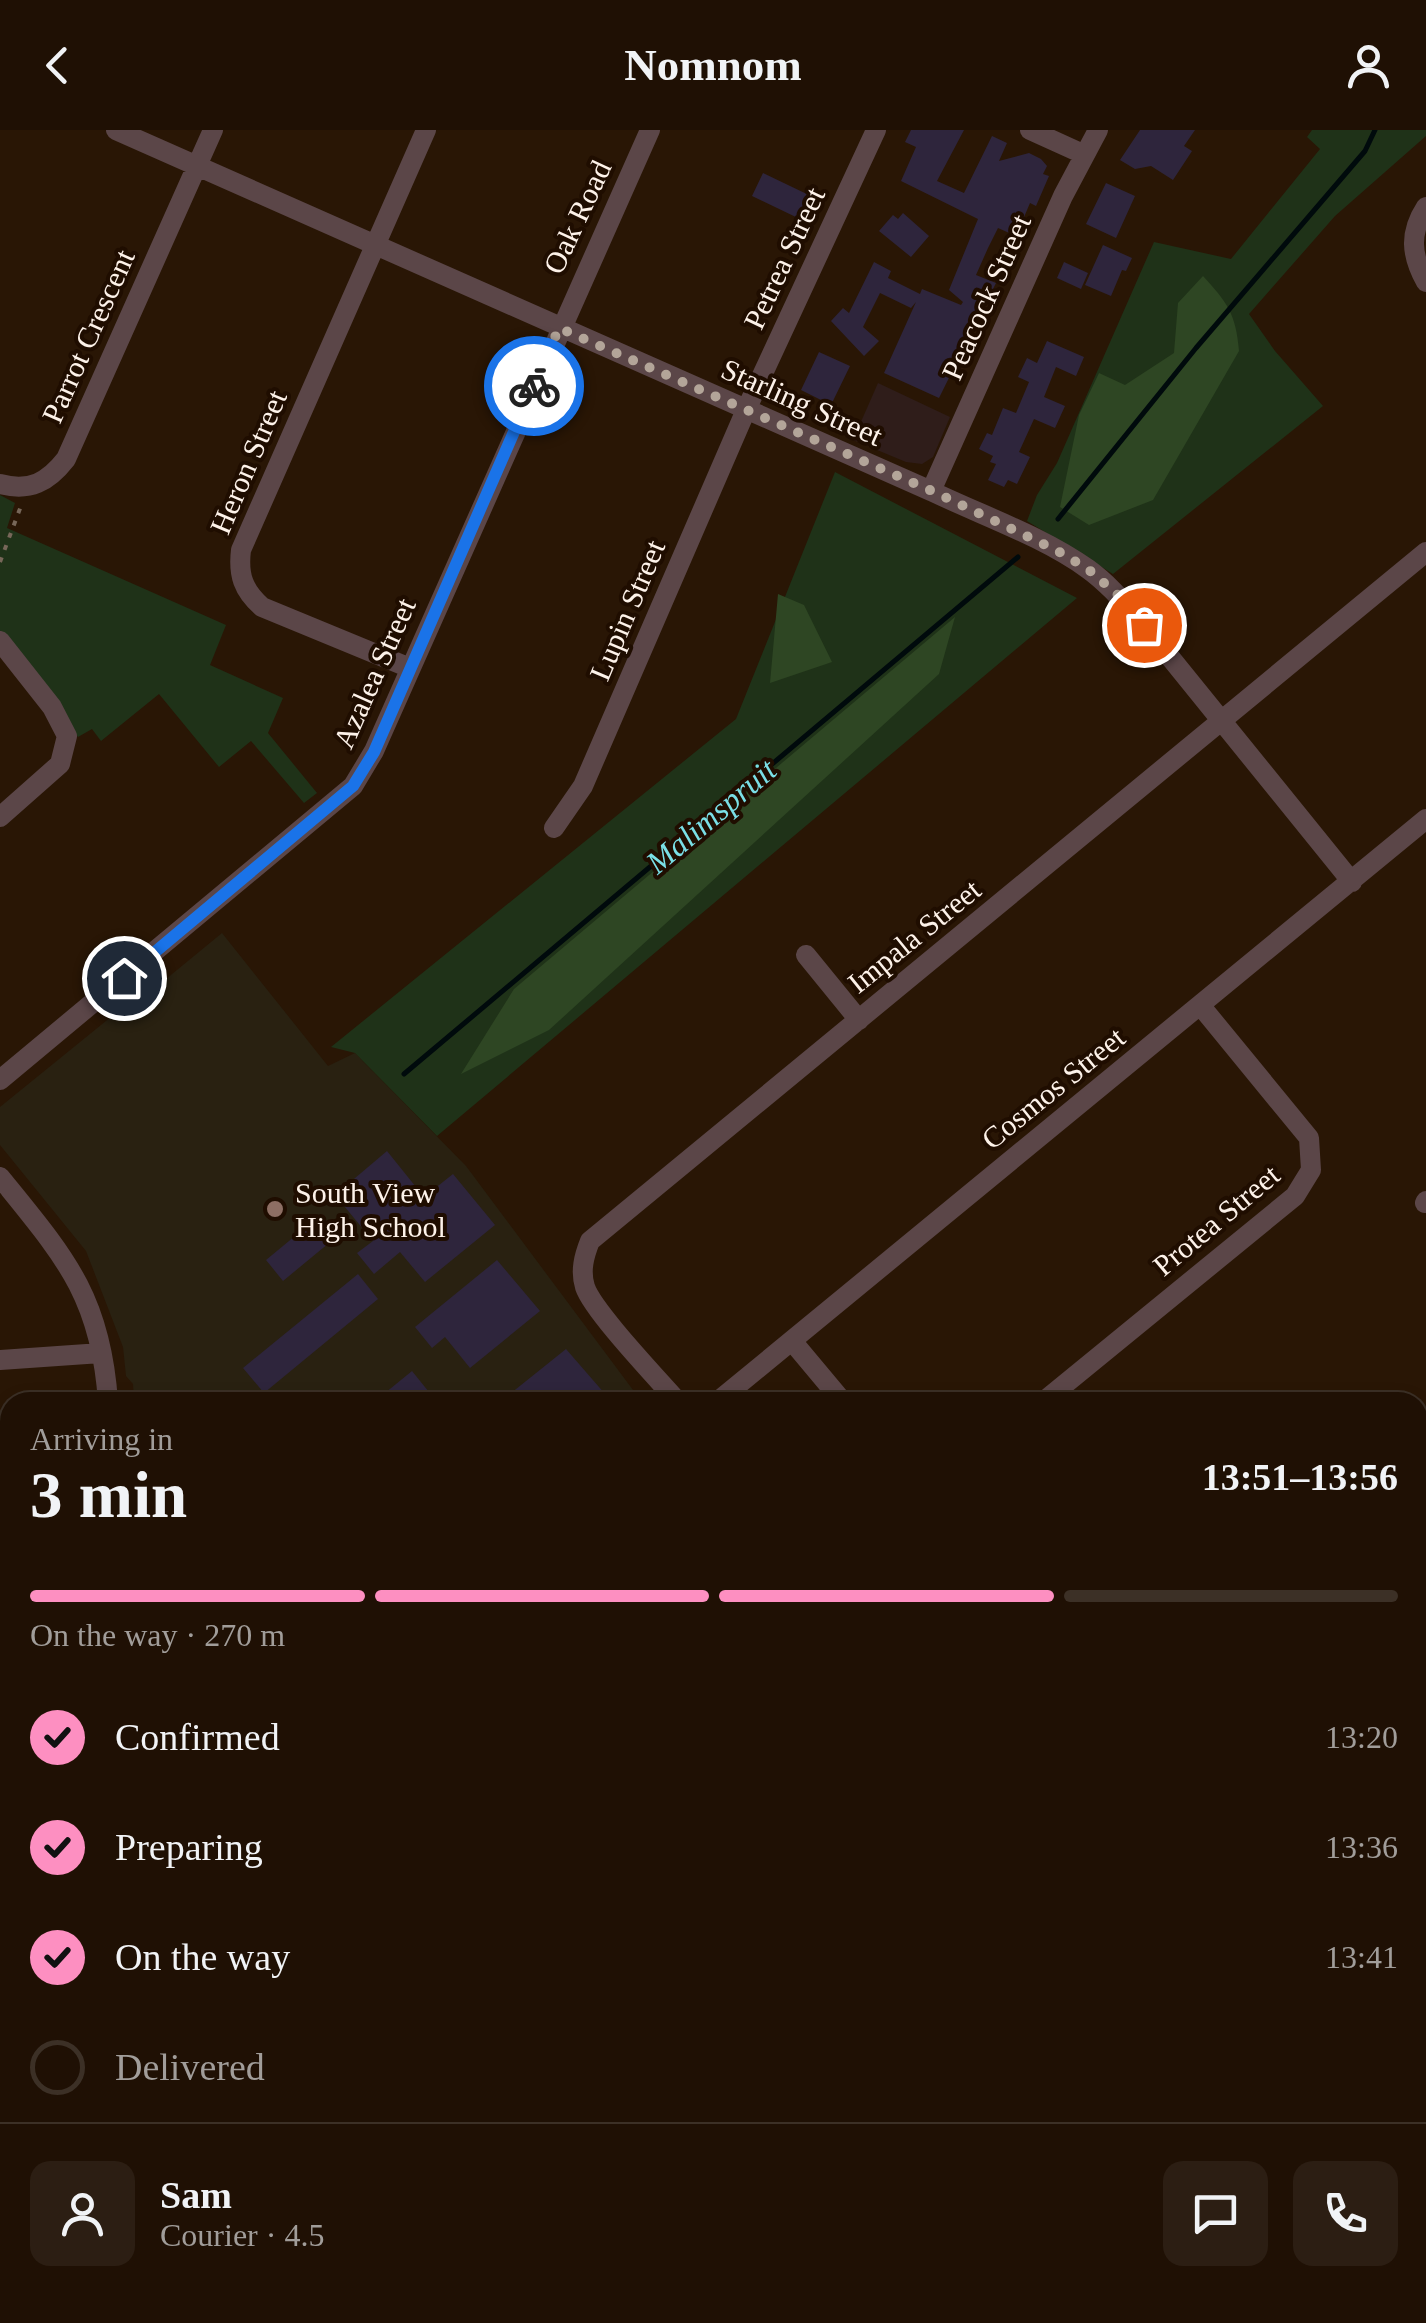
<!DOCTYPE html>
<html lang="en">
<head>
<meta charset="utf-8">
<style>
  body { margin:0; font-family:Georgia,serif; background:#2c1e13; color:#f1f3f6; height:100vh; display:flex; flex-direction:column; font-size:38px; white-space:nowrap }
  * { box-sizing:border-box; margin:0 }
  p { font-size:32px; color:#a19d9a }
  .icon { flex:none; width:55px; height:55px; fill:none; stroke:currentColor; stroke-width:2; stroke-linecap:round; stroke-linejoin:round }
  .map { position:relative; flex:1; overflow:hidden }
  .side { position:absolute; left:0px; top:1262px; width:1428px; height:932px; display:flex; flex-direction:column; background:#1f1004; border-radius:30px 30px 0 0; box-shadow:0 5px 15px #0003,0 0 0 2px #3c3026 }
  .side>* { flex:none }
  .pin { position:absolute; display:grid; place-items:center; width:85px; height:85px; color:#fff; margin:-42px; border:5px solid #fff; border-radius:50%; box-shadow:0 2px 10px #0007 }
  .courier { position:absolute; display:grid; place-items:center; width:100px; height:100px; margin:-50px; border:8px solid #1a73e8; border-radius:50%; background:#fff; color:#222; box-shadow:0 2px 12px #0007 }
  .overview em { font-style:normal; font-weight:800 }
  .overview div { display:flex; flex-direction:column-reverse }
  .overview { display:flex; align-items:center; justify-content:space-between; height:170px; padding:0 30px }
  h1 { font-size:65px; font-weight:800; line-height:75px }
  .bar { display:grid; grid-template-columns:repeat(4,1fr); gap:15px 10px; align-content:center; height:120px; padding:0 30px }
  .bar i { height:12px; border-radius:8px; background:#3c3026 }
  .bar .current { background:#fd8fc1 }
  .bar p { grid-column:span 4 }
  .line { display:flex; align-items:center; gap:25px; padding:0 30px; border-top:2px solid #3c3026 }
  .line div { flex:1 }
  .round { display:grid; place-items:center; flex:none; width:105px; height:105px; border-radius:20px; background:#2c1e13 }
  ol { padding:0 30px; list-style:none }
  li { display:flex; align-items:center; gap:30px; height:110px }
  li p { margin-inline-start:auto }
  li .icon { padding:10px; border-radius:50%; background:#fd8fc1; color:#111; stroke-width:4 }
  li:last-child { color:#a19d9a }
  li i { width:55px; height:55px; border:5px solid #3c3026; border-radius:50% }
  header { display:flex; justify-content:space-between; align-items:center; height:130px; padding:0 30px; background:#1f1004; font-size:45px; font-weight:800 }
  .map>svg:first-child { display:block }
</style>
</head>
<body>
<header><svg class="icon" aria-label="back" viewBox="0 0 24 24"><path d="M15 5l-7 7 7 7"/></svg>Nomnom<svg class="icon" aria-label="person" viewBox="0 0 24 24"><circle cx="12" cy="8" r="4"/><path d="M4 21q1-7 8-7t8 7"/></svg></header>
<div class="map">
<svg width="1426" height="2193" viewBox="0 0 1426 2193">
  <rect width="100%" height="100%" fill="#291605"/>
  <path fill="#351c05" d="M197,2185H892V2193H197Z"/>
  <path fill="#2f1d1a" d="M878,253L950,287L933,327L922,334L906,332L853,310Z"/>
  <path fill="#292111" d="M222,803L328,936L355,923L466,1036L642,1272H134L133,1254L126,1246L123,1217L86,1121L0,1015V977L117,882L121,886Z"/>
  <path fill="#1f3218" d="M1312,0H1426V6L1335,86L1249,184L1275,221L1323,276L1113,444L1027,391L1037,365L1057,333L1154,112L1231,129L1320,19L1307,7Z
    M835,342L1077,468L437,1006L355,923L331,917L736,589Z
    M0,365L15,373L7,398L226,495L210,535L283,568L268,603L317,663L304,673L251,611L219,637L159,564L101,611L92,599L78,607L0,502Z"/>
  <path fill="#2e4623" d="M1203,146C1227,172 1236,184 1239,221L1153,370L1089,395L1060,377L1079,285L1099,243L1125,255L1174,223L1178,173Z
    M778,464L804,475L832,532L770,553Z
    M955,487L939,544L549,900L461,944L514,859Z"/>
  <g fill="none" stroke-linecap="round" stroke-linejoin="round">
    <path stroke="#000a0c" stroke-width="5" d="M1058,389L1196,218L1365,21L1375,0
      M404,944L1018,427"/>
  </g>
  <path fill="#2e253c" d="M911,0H964L937,51L964,63L992,6L1007,13L999,31L1029,23L1041,29L1047,36L1043,44L1049,46L1036,76L1030,73L1016,106L998,98L988,118L976,145L996,153L939,268L884,243L916,172L911,178L880,163L863,197L879,211L864,226L831,191L843,178L849,183L874,132L891,141L888,148L920,164L922,159L961,175L963,172L949,160L978,89L901,51L916,17L905,12Z
    M1140,0H1195L1184,16L1192,21L1173,50L1151,36L1135,39L1120,30Z
    M763,43L813,67L802,90L752,66Z
    M1106,53L1135,66L1116,108L1086,94Z
    M903,83L929,106L911,127L879,101L893,85L898,89Z
    M1103,115L1132,128L1126,141L1122,140L1111,166L1085,155Z
    M1064,132L1088,143L1081,159L1057,148Z
    M1047,211L1084,227L1076,246L1056,237L1044,267L1065,276L1055,298L1034,289L1019,322L1030,327L1017,354L1008,350L1004,357L988,350L996,334L990,332L993,326L979,319L987,303L992,305L1003,278L1016,283L1029,252L1018,247L1027,228L1037,233Z
    M819,222L850,236L831,275L801,260Z
    M387,1021L424,1067L453,1044L495,1095L425,1152L400,1122L374,1144L357,1123L373,1111L335,1065Z
    M312,1092L329,1113L283,1151L266,1130Z
    M497,1130L540,1181L470,1238L445,1207L432,1218L415,1197Z
    M358,1144L378,1169L264,1263L243,1238Z
    M566,1219L612,1272H500Z
    M412,1241L437,1272H374Z"/>
  <g fill="none" stroke-linecap="round" stroke-linejoin="round">
    <path stroke="#776759" stroke-width="4" stroke-dasharray="5 8" stroke-linecap="butt" d="M0,432L21,376"/>
    <path stroke="#5b4648" stroke-width="20" d="M116,0L931,361C983,386 1042,406 1088,439C1109,454 1126,475 1144,495L1352,752
      M1030,0L1083,24
      M1426,77C1409,103 1411,125 1426,152
      M0,354C30,362 48,352 66,329L213,0
      M931,361L1063,66L1098,0
      M0,511L52,577L67,606L60,634L0,687
      M410,538L262,477C243,460 238,445 241,420L426,0
      M554,698L583,656L746,280L876,0
      M806,825L859,890
      M0,950L353,656L374,621L650,0
      M0,1047C64,1126 101,1166 108,1272
      M1425,1073L1426,1071
      M792,1211L843,1272
      M0,1230L101,1223
      M678,1272C658,1249 593,1181 585,1157C580,1141 584,1126 590,1111L1426,422
      M717,1272L1426,689
      M1043,1272L1295,1066L1311,1040L1309,1008L1200,875
      M0,1436L10,1435
      M0,1781L10,1900
      M0,2081L10,2080
      M36,2185L37,2193
      M172,2185V2193"/>
  </g>
  <g fill="none" stroke-linecap="round" stroke-linejoin="round">
    <path stroke="#b3a599" stroke-width="10" stroke-dasharray="0 18" d="M534,256L559,198L932,361L1056,420L1088,439L1120,467L1144,495"/>
    <path stroke="#1a73e8" stroke-width="12" d="M124,848L353,656L374,622L534,256"/>
  </g>
  <circle fill="#8d6e63" stroke="#1f0d00" stroke-width="4" cx="275" cy="1079" r="10"/>
  <g text-anchor="middle" dominant-baseline="central" stroke-width="8" stroke-linejoin="round" paint-order="stroke">
    <g font-size="30" fill="#fdf2e9" stroke="#1f0d00">
      <text transform="translate(577 87) rotate(-65)">Oak Road</text>
      <text transform="translate(784 128) rotate(-65)">Petrea Street</text>
      <text transform="translate(986 167) rotate(-66)">Peacock Street</text>
      <text transform="translate(88 206) rotate(-66)">Parrot Crescent</text>
      <text transform="translate(802 272) rotate(24)">Starling Street</text>
      <text transform="translate(248 332) rotate(-67)">Heron Street</text>
      <text transform="translate(627 480) rotate(-67)">Lupin Street</text>
      <text transform="translate(374 543) rotate(-66)">Azalea Street</text>
      <text transform="translate(914 806) rotate(-39)">Impala Street</text>
      <text transform="translate(1053 958) rotate(-39)">Cosmos Street</text>
      <text transform="translate(1216 1090) rotate(-40)">Protea Street</text>
    </g>
    <g font-size="30" fill="#fdf2e9" stroke="#1f0d00" text-anchor="start">
      <text x="295" y="1062">South View<tspan x="295" dy="34">High School</tspan></text>
    </g>
    <g font-size="32" font-style="italic" fill="#7adfe6" stroke="#1f0d00">
      <text transform="translate(711 686) rotate(-40)">Malimspruit</text>
    </g>
  </g>
</svg>
<div class="pin" style="left:1144px;top:495px;background:#ea580c"><svg class="icon" aria-label="bag" viewBox="0 0 24 24"><path d="M5 8h14l-1 12H6zM9 8a3 3 0 0 1 6 0"/></svg></div>
<div class="pin" style="left:124px;top:848px;background:#1f2937"><svg class="icon" aria-label="home" viewBox="0 0 24 24"><path d="M3 11l9-7 9 7M6 9v11h12V9"/></svg></div>
<div class="courier" style="left:534px;top:256px"><svg class="icon" aria-label="bike" viewBox="0 0 24 24"><circle cx="6" cy="16" r="4"/><circle cx="18" cy="16" r="4"/><path d="M6 16l4-8h5l3 8M10 8l3 8H6M13 5h3"/></svg></div>
<section class="side">
<div class="overview"><div><h1>3 min</h1><p>Arriving in</p></div><em>13:51–13:56</em></div>
<div class="bar"><i class="current"></i><i class="current"></i><i class="current"></i><i></i><p>On the way · 270 m</p></div>
<ol>
<li><svg class="icon" aria-label="check" viewBox="0 0 24 24"><path d="M5 12l5 5 9-10"/></svg>Confirmed<p>13:20</p></li>
<li><svg class="icon" aria-label="check" viewBox="0 0 24 24"><path d="M5 12l5 5 9-10"/></svg>Preparing<p>13:36</p></li>
<li><svg class="icon" aria-label="check" viewBox="0 0 24 24"><path d="M5 12l5 5 9-10"/></svg>On the way<p>13:41</p></li>
<li><i></i>Delivered</li>
</ol>
<div class="line" style="height:180px"><a class="round"><svg class="icon" aria-label="person" viewBox="0 0 24 24"><circle cx="12" cy="8" r="4"/><path d="M4 21q1-7 8-7t8 7"/></svg></a><div><b>Sam</b><p>Courier · 4.5</p></div><a class="round"><svg class="icon" aria-label="chat" viewBox="0 0 24 24"><path d="M4 5h16v11H9l-5 4z"/></svg></a><a class="round"><svg class="icon" aria-label="phone" viewBox="0 0 24 24"><path d="M5 4h4l2 5-3 2q2 4 5 5l2-3 5 2v4C11 20 4 13 5 4z"/></svg></a></div>
</section>
</div>
</body>
</html>
